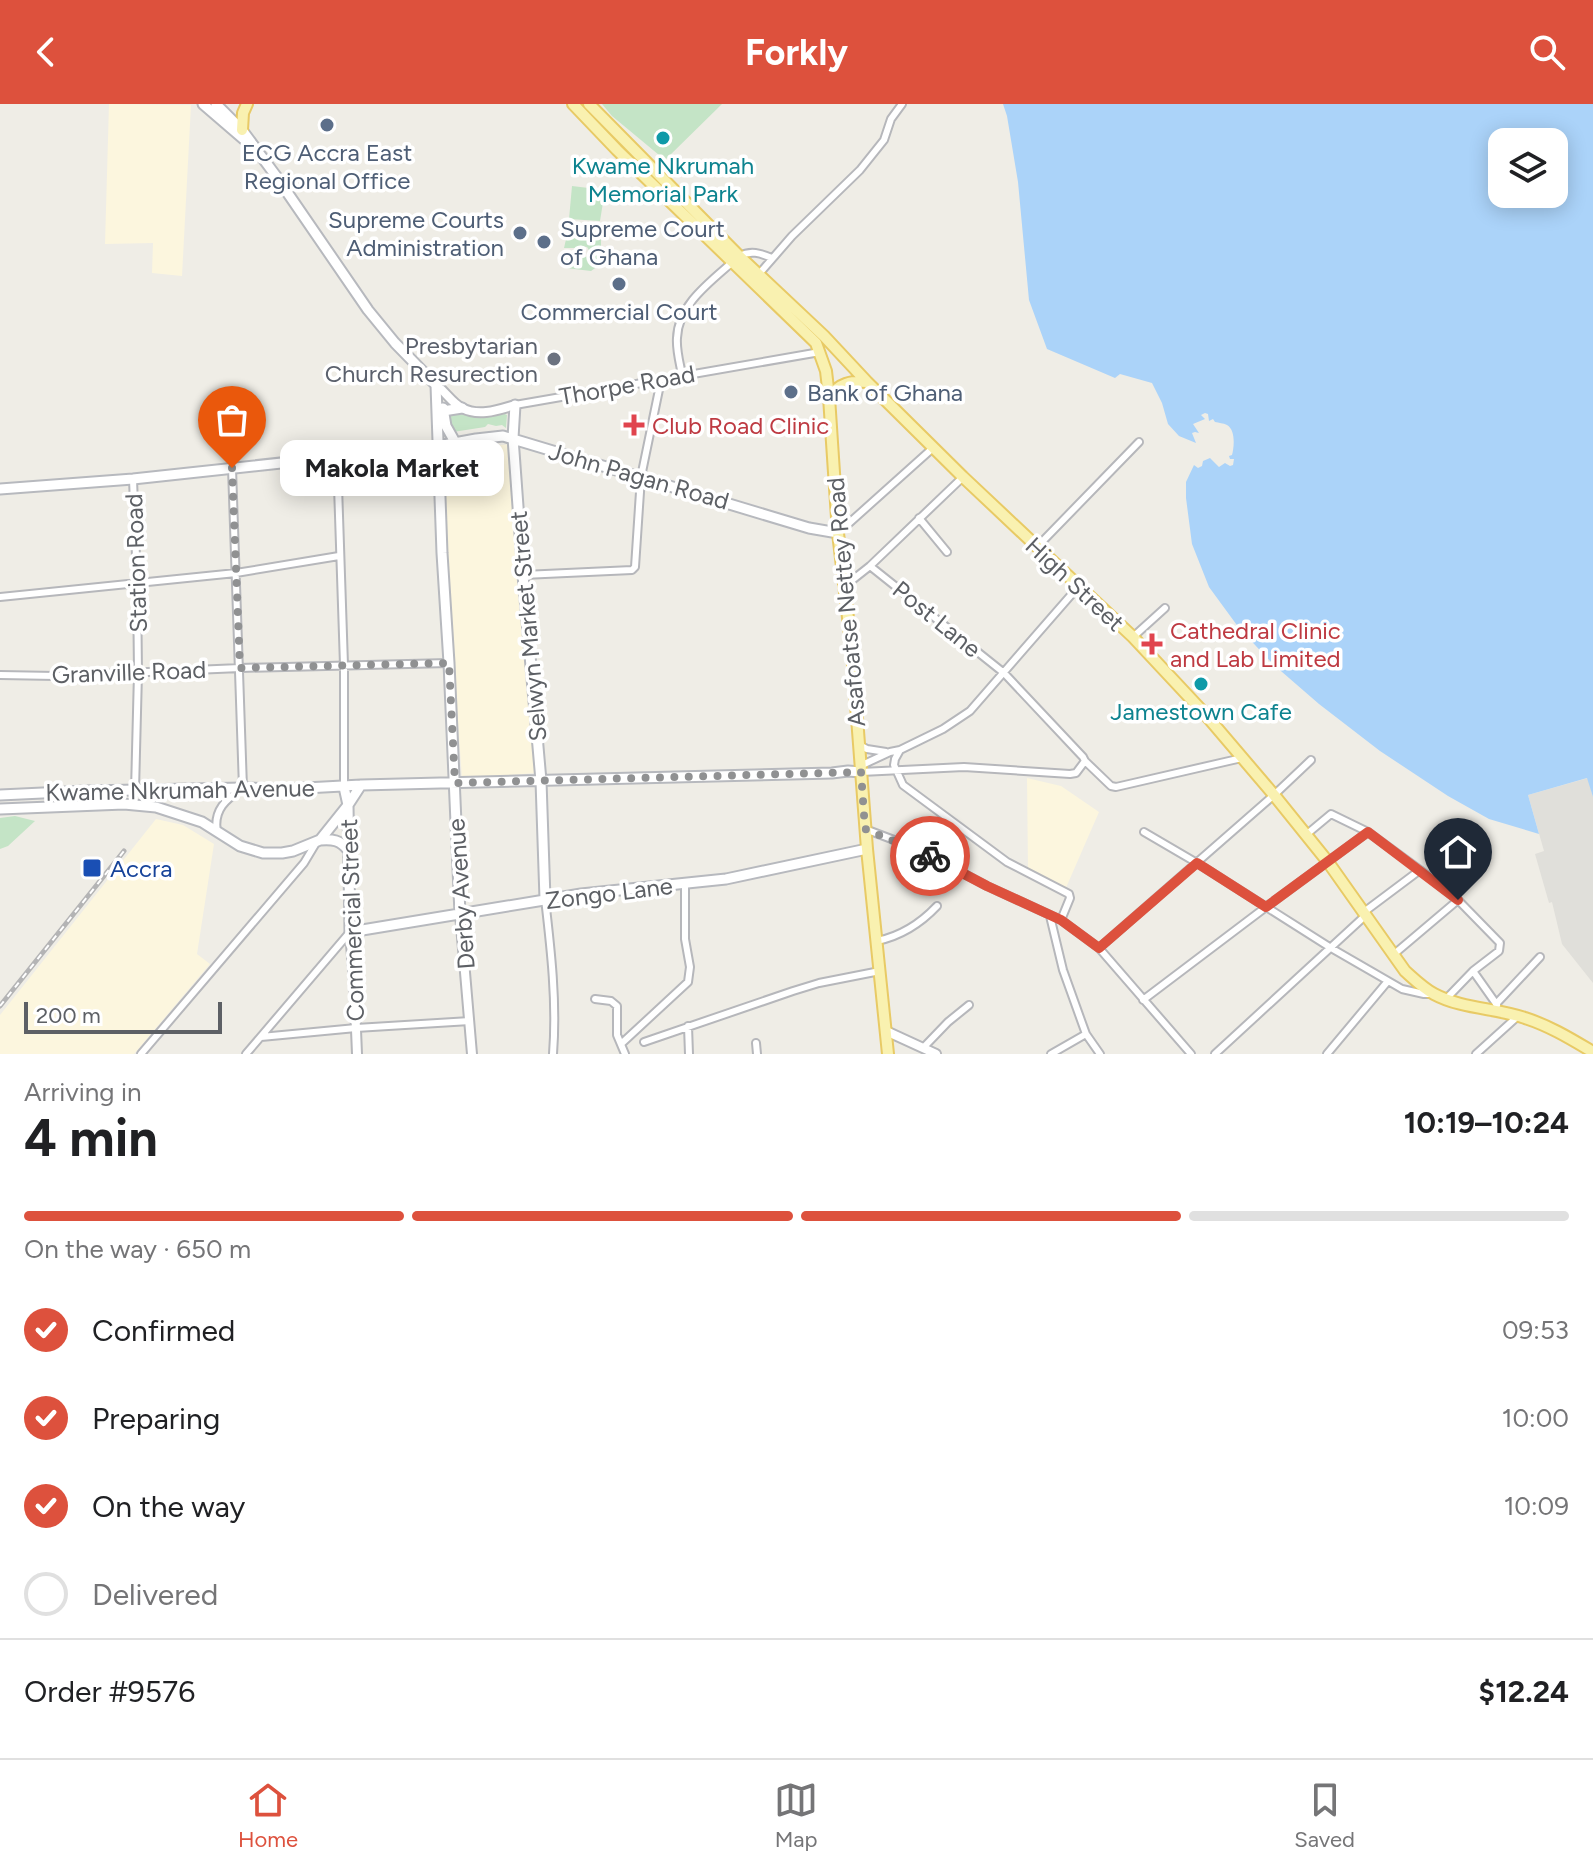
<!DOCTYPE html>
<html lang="en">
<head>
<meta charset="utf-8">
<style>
  body { margin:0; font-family:Figtree,sans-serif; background:#f2f2f2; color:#202124; height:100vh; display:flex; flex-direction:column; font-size:30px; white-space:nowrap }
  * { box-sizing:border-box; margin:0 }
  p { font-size:26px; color:#757577 }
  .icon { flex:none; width:44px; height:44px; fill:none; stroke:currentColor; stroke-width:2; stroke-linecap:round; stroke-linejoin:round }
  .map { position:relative; height:950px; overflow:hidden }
  .panel { display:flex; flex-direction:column; background:#fff; flex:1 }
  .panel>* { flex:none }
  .buttons { position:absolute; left:1488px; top:24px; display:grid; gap:16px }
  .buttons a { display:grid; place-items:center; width:80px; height:80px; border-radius:16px; background:#fff; box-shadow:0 4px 20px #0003; font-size:40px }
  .scale { position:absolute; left:24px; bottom:20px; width:198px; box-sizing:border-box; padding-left:8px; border:4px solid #5d6065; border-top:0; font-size:22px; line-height:28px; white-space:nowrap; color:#5d6065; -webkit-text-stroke:6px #fff; paint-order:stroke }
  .pin { position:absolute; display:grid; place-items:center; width:68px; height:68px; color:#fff; margin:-82px -34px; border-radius:50% 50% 50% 0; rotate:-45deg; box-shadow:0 0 8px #0007 }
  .pin .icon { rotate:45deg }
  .courier { position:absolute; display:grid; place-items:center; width:80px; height:80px; margin:-40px; border:6px solid #dd513d; border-radius:50%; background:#fff; color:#222; box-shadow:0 2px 10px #0007 }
  .bubble { position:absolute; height:56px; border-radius:16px; background:#fff; box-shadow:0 4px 20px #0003; font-size:26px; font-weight:700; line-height:56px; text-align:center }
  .headline em { font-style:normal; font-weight:700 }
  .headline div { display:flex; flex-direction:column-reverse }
  .headline { display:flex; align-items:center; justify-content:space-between; height:136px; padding:0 24px }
  h1 { font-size:52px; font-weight:700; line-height:60px }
  .bar { display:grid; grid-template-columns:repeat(4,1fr); gap:12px 8px; align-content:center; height:96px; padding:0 24px }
  .bar i { height:10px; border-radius:6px; background:#e0e0e0 }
  .bar .active { background:#dd513d }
  .bar p { grid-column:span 4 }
  .line { display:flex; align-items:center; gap:20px; padding:0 24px; border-top:2px solid #e0e0e0 }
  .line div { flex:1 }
  ol { padding:0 24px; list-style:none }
  li { display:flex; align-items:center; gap:24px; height:88px }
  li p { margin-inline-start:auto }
  li .icon { padding:8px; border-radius:50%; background:#dd513d; color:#fff; stroke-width:4 }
  li:last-child { color:#757577 }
  li i { width:44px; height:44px; border:4px solid #e0e0e0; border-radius:50% }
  header { display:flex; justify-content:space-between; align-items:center; height:104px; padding:0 24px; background:#dd513d; color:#fff; font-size:36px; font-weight:700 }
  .menu { display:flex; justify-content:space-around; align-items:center; height:112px; border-top:2px solid #e0e0e0; background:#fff; font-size:22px; color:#757577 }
  .menu a { display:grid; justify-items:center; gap:4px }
  .menu .active { color:#dd513d }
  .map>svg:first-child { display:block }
</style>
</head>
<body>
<header><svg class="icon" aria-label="back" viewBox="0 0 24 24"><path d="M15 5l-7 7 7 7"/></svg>Forkly<svg class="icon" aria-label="search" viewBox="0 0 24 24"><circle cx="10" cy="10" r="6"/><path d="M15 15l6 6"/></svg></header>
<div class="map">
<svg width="1593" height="950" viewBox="0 0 1593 950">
  <rect width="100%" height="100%" fill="#efede6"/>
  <path fill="#fcf6de" d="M109,0L191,1L182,172L152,169L153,139L105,140Z
    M512,340L535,669L462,675L439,346Z
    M1027,674L1061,682L1099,708L1065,786L1028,766Z
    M156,715L183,721L214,740L197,850L210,860L134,950H0V911Z"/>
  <path fill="#e0dfda" d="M1588,674L1593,693V879L1562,840L1552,798L1549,799L1535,750L1544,747L1528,691Z"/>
  <path fill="#c4e4c6" d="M602,0H722L665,56L612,12Z
    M572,82L605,86L600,117L569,115Z
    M572,129L595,131L601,135V147L589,146L587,143L580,142L576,144H564L567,131Z
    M564,149H576V152L586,153L588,151L600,152L598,162L591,167L566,164L563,159Z
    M448,309H456L478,314L505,310L507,311L506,324L502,321L496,322L488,320L485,323L453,328L449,320L451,318L448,316Z
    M15,712L35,717L8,742L0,745V714Z"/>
  <path fill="#abd3f9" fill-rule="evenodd" d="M1003,0H1593V693L1587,674L1528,691L1539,730L1489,715L1448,692L1380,647L1319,600L1274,561L1239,524L1209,483L1192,440L1186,394V378L1194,361L1198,364L1202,362L1203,357L1210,354L1219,363L1225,359L1230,362L1233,361L1234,355H1230L1229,352L1232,351C1234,344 1236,326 1227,321C1223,319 1219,319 1215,318L1213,315L1209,317L1208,310L1205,309L1201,311L1205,315L1193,320L1199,329L1195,328L1192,329L1196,339L1179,332L1168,320L1162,299L1152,279L1120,270L1115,274L1047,245L1029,196L1018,78L1007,12ZM1502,38H1554V90H1502Z"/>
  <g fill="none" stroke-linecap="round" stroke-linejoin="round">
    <g stroke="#b6b7bb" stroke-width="10">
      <path id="minor" d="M759,170L792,132L860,66L884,36L891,15L902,0
        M682,271C680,260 676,246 677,234C678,198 716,174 739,152C751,146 760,149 772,154
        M515,301L820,248
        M337,352L344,561V683
        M133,375L137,479L138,569L135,687
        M919,414L947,448
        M838,429L934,343
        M1036,444L1139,338
        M870,462L1004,569L1083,653L1085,657L1111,682L1116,683L1242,654
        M523,471L632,466L635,463L641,373L661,276
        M846,481L870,462L963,373
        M0,493L236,469L339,452
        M1133,533L1165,504
        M0,571L56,572L240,564L449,559
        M859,641L867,645L886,648
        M900,646L895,655L894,661L903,681L1007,758L1069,790L1070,794L1061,816
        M860,662L890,648L900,646L943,625L970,607L1078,483
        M861,668L964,663L1070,670L1076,669L1085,657
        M865,725L918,745L987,782L1061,816L1099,844L1191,950
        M217,728C213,706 226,695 243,684L232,364
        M1144,728L1197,759L1331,844L1402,885L1424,890H1432
        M1307,730L1331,710L1368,728L1420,766L1458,796L1500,839L1499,847L1473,867L1446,895
        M545,795C551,846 557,899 553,950
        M1364,808L1420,766
        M1050,812L1063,866L1082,919L1086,930L1100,950
        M877,837C901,832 920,820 937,802
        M1099,844L1274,691L1311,656
        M1393,851L1458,796
        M1473,867L1497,901
        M595,895L611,897L617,902V931L625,950
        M1143,896L1266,803L1368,728
        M1496,900L1540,853
        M688,922L689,950
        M261,933L356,924L470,917
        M644,938L793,887L819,879L880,867
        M756,939L757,950
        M621,940L688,878L690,863L685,835V780
        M923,944L948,918L969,901
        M141,950L304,759L316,739
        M246,950L350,828
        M1051,950L1086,930
        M1215,950L1366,811
        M1327,950L1388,877
        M1476,950L1518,912"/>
    </g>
    <g stroke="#b6b7bb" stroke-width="12">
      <path id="tertiary" d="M442,286C448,292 455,301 462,304C479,313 498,306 515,301
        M460,810L472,950
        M350,828L354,877L357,950
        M886,927L936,950"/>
    </g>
    <g stroke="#b7b9be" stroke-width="13">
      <path id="secondary" d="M203,0L246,37
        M216,0L242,26L276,72L368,206L395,239L438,283
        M436,281L442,449L449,559L460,810
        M515,301L513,334L523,471L541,677L545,795
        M443,304L446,322L455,338
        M443,307L462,304
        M0,385L133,375L438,342L476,335L503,332L809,424L838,429
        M344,683L348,701L350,828L581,790L726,775L867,745
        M0,691L85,687L243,684L287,685L361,681L832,669L848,667L861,668
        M0,705L124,700L156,703L202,718L240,742L263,749H282L293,747L320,736L348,701L361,681
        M320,736C333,735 340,736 348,746"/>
    </g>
    <g stroke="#e8ca65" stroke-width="14">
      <path id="primary" d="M573,0L617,46L816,239L826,267L829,293L838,429L852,548L867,745L888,950
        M589,0L739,152L824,232L867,278L963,373L1133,533L1205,610L1274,691L1328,758L1405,867C1414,875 1423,884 1434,890C1462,905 1496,904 1525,914C1550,922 1571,935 1593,948
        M242,26L243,9L247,0
        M829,293C840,279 850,277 867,278"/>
    </g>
    <use href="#minor" stroke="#fff" stroke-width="6"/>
    <use href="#tertiary" stroke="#fff" stroke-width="8"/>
    <use href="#secondary" stroke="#fff" stroke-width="9"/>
    <use href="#primary" stroke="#f9f1b0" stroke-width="10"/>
    <g stroke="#b4b4b5" stroke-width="5">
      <path id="rail" d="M0,902L124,747"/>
    </g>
    <use href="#rail" stroke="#fff" stroke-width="2" stroke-dasharray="6" stroke-linecap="butt"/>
  </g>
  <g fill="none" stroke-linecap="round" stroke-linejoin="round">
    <path stroke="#909192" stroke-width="8" stroke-dasharray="0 14.4" d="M232,364L240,564L449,559L455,679L861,668L865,725L930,752"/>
    <path stroke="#dd513d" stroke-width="10" d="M930,752L987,782L1061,816L1099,844L1197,759L1266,803L1368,728L1458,796"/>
  </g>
  <g fill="#5c6f8a" stroke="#fff" stroke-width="3">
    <circle cx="327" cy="21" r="8"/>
    <circle cx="520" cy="129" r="8"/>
    <circle cx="544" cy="138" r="8"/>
    <circle cx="619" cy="180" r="8"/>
    <circle cx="791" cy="288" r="8"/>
  </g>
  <g fill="#0f9aa8" stroke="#fff" stroke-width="3">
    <circle cx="663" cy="34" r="8"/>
    <circle cx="1201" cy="580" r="8"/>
  </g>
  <circle fill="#6b7280" stroke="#fff" stroke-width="3" cx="554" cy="255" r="8"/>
  <g fill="#e0444e" stroke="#fff" stroke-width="3">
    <path d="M630 309h8v8h8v8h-8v8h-8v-8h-8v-8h8z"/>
    <path d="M1148 528h8v8h8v8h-8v8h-8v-8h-8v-8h8z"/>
  </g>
  <rect fill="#1a4fb4" stroke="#fff" stroke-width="3" x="82" y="754" width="20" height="20" rx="4"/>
  <g text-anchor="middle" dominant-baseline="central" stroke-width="7" stroke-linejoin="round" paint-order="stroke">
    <g font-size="24" fill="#4e5e75" stroke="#fff">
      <text x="327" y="48">ECG Accra East<tspan x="327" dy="28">Regional Office</tspan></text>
      <text x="504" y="115" text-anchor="end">Supreme Courts<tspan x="504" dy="28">Administration</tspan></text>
      <text x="560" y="124" text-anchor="start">Supreme Court<tspan x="560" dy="28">of Ghana</tspan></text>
      <text x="619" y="207">Commercial Court</text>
      <text x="807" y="288" text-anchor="start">Bank of Ghana</text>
    </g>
    <g font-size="24" fill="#0d838f" stroke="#fff">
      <text x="663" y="61">Kwame Nkrumah<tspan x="663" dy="28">Memorial Park</tspan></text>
      <text x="1201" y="607">Jamestown Cafe</text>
    </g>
    <g font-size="24" fill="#5b616d" stroke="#fff" text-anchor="end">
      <text x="538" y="241">Presbytarian<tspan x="538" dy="28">Church Resurection</tspan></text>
    </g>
    <g font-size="24" fill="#5d6065" stroke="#fff">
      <text transform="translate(627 281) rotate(-10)">Thorpe Road</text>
      <text transform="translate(639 372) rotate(16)">John Pagan Road</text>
      <text transform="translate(136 459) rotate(-92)">Station Road</text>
      <text transform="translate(1075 480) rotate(43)">High Street</text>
      <text transform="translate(846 498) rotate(-95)">Asafoatse Nettey Road</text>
      <text transform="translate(937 515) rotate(39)">Post Lane</text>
      <text transform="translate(528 522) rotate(-95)">Selwyn Market Street</text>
      <text transform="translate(129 568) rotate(-2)">Granville Road</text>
      <text transform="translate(180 686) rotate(-1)">Kwame Nkrumah Avenue</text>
      <text transform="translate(609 789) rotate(-7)">Zongo Lane</text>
      <text transform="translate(461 790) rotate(-94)">Derby Avenue</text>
      <text transform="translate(352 816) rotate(-92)">Commercial Street</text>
    </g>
    <g font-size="24" fill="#be3a42" stroke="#fff" text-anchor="start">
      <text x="652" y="321">Club Road Clinic</text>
      <text x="1170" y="526">Cathedral Clinic<tspan x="1170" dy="28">and Lab Limited</tspan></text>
    </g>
    <g font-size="24" fill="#164399" stroke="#fff" text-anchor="start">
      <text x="110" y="764">Accra</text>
    </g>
  </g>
</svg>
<div class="buttons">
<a><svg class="icon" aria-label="layers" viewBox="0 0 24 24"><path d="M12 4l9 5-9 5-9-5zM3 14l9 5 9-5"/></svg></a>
</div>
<div class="scale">200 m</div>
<div class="pin" style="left:232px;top:364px;background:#ea580c"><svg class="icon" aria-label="bag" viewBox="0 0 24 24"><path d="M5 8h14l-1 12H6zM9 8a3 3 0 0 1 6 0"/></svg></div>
<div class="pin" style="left:1458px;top:796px;background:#1f2937"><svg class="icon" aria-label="home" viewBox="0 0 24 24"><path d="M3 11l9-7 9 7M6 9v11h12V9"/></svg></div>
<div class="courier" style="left:930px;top:752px"><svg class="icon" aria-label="bike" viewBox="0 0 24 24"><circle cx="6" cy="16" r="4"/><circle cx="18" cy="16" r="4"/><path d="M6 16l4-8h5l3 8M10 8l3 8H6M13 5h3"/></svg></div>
<div class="bubble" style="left:280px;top:336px;width:224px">Makola Market</div>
</div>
<section class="panel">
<div class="headline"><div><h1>4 min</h1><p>Arriving in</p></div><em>10:19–10:24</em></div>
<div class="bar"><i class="active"></i><i class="active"></i><i class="active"></i><i></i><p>On the way · 650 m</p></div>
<ol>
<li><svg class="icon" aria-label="check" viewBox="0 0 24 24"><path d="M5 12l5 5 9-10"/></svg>Confirmed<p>09:53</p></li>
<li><svg class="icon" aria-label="check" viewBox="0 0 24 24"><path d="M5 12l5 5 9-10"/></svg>Preparing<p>10:00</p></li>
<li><svg class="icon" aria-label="check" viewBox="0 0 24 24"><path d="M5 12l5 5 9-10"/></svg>On the way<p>10:09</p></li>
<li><i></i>Delivered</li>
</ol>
<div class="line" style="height:104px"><div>Order #9576</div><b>$12.24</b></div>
</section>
<nav class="menu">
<a class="active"><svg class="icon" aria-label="home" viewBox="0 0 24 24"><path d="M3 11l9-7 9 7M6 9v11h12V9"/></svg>Home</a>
<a><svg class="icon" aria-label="map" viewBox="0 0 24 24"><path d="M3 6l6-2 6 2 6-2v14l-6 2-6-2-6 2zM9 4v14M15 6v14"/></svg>Map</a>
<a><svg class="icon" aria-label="saved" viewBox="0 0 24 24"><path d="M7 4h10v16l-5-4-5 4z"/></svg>Saved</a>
</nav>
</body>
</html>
